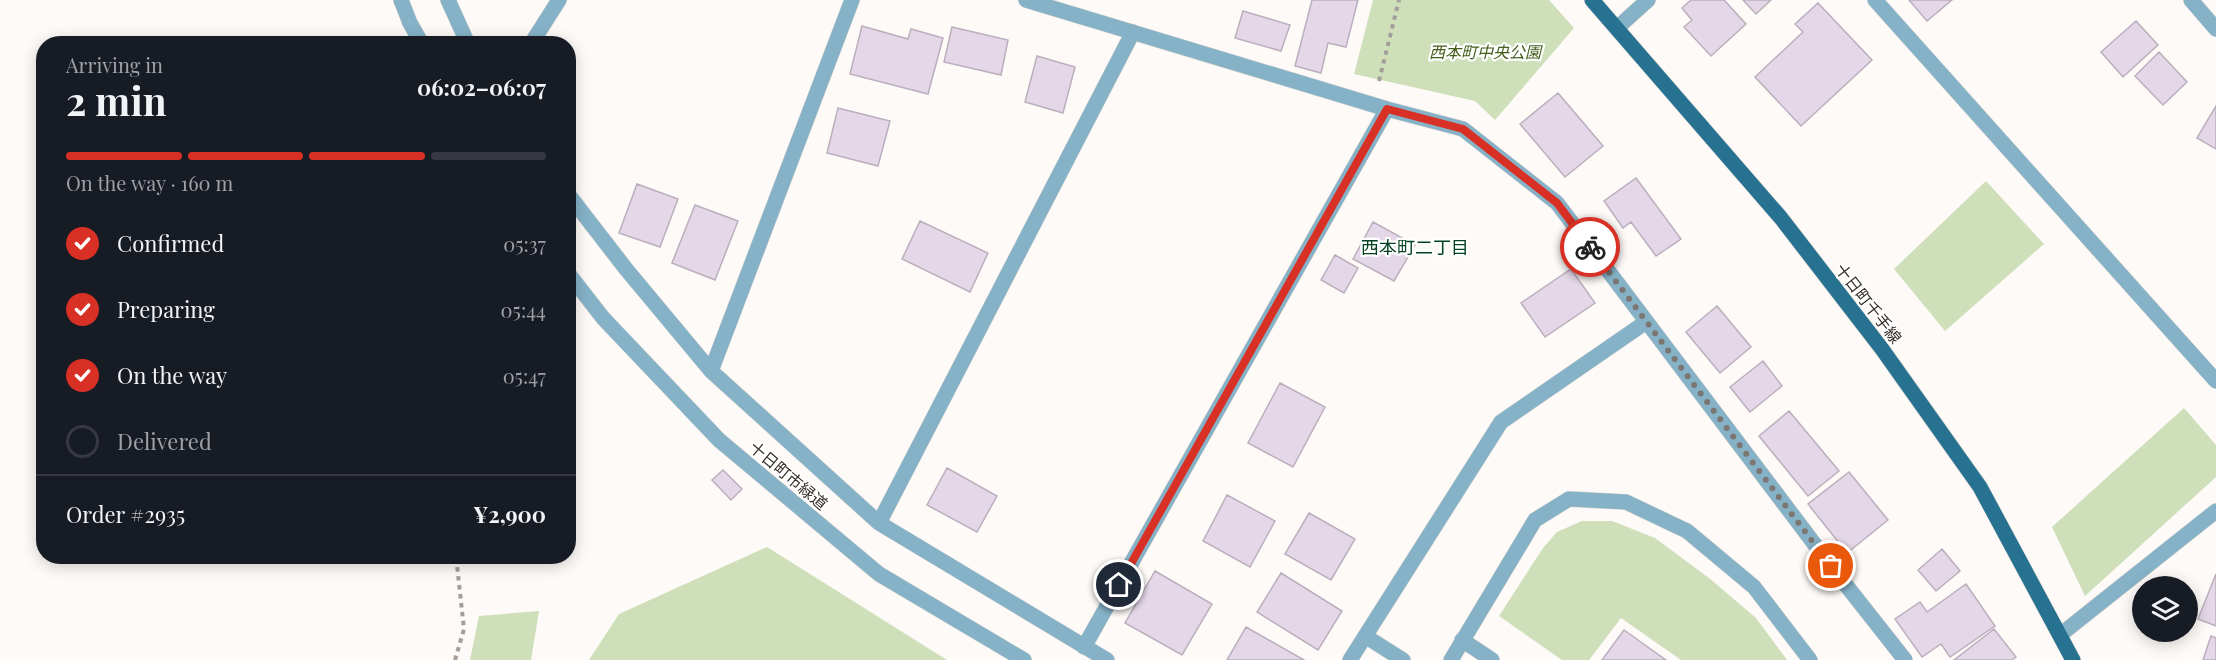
<!DOCTYPE html>
<html lang="en">
<head>
<meta charset="utf-8">
<style>
  body { margin:0; font-family:"Playfair Display","Noto Sans JP",serif; background:#242831; color:#f1f3f6; height:100vh; display:flex; flex-direction:column; font-size:22px; white-space:nowrap }
  * { box-sizing:border-box; margin:0 }
  p { font-size:20px; color:#9ea1a6 }
  .icon { flex:none; width:33px; height:33px; fill:none; stroke:currentColor; stroke-width:2; stroke-linecap:round; stroke-linejoin:round }
  .map { position:relative; flex:1; overflow:hidden }
  .sheet { position:absolute; left:36px; top:36px; width:540px; height:528px; display:flex; flex-direction:column; background:#171b24; border-radius:24px; box-shadow:0 3px 15px #0003 }
  .sheet>* { flex:none }
  .controls { position:absolute; left:2132px; top:576px; display:grid; gap:12px }
  .controls a { display:grid; place-items:center; width:66px; height:66px; border-radius:50%; background:#171b24; box-shadow:0 3px 15px #0003; font-size:30px }
  .pin { position:absolute; display:grid; place-items:center; width:51px; height:51px; color:#fff; margin:-26px; border:3px solid #fff; border-radius:50%; box-shadow:0 2px 6px #0007 }
  .courier { position:absolute; display:grid; place-items:center; width:60px; height:60px; margin:-30px; border:4px solid #d93025; border-radius:50%; background:#fff; color:#222; box-shadow:0 2px 8px #0007 }
  .summary em { font-style:normal; font-weight:700 }
  .summary div { display:flex; flex-direction:column-reverse }
  .summary { display:flex; align-items:center; justify-content:space-between; height:102px; padding:0 30px }
  h1 { font-size:39px; font-weight:700; line-height:45px }
  .bar { display:grid; grid-template-columns:repeat(4,1fr); gap:9px 6px; align-content:center; height:72px; padding:0 30px }
  .bar i { height:8px; border-radius:4px; background:#363941 }
  .bar .selected { background:#d93025 }
  .bar p { grid-column:span 4 }
  .line { display:flex; align-items:center; gap:15px; padding:0 30px; border-top:2px solid #363941 }
  .line div { flex:1 }
  ol { padding:0 30px; list-style:none }
  li { display:flex; align-items:center; gap:18px; height:66px }
  li p { margin-inline-start:auto }
  li .icon { padding:6px; border-radius:50%; background:#d93025; color:#fff; stroke-width:4 }
  li:last-child { color:#9ea1a6 }
  li i { width:33px; height:33px; border:3px solid #363941; border-radius:50% }
  .map>svg:first-child { display:block }
</style>
</head>
<body>
<div class="map">
<svg width="2216" height="660" viewBox="0 0 2216 660">
  <rect width="100%" height="100%" fill="#fdfaf7"/>
  <path fill="#cedfb9" d="M1373,0H1549L1574,28L1495,120L1475,101L1354,74Z
    M1986,181L2044,244L1945,331L1894,269Z
    M2184,408L2216,445V477L2085,596L2052,527Z
    M1582,521H1612L1655,538L1709,578L1756,618L1787,660H1681L1621,618L1589,660H1562L1499,616L1543,548L1557,532Z
    M767,547L947,660H589L619,614Z
    M539,611L531,660H470L479,616Z"/>
  <path fill="#e4d7e7" stroke="#bbaebd" stroke-width="1.5" d="M1312,0H1358L1346,47L1328,43L1321,73L1295,66Z
    M1691,0H1724L1746,24L1711,56L1684,27L1692,20L1682,8Z
    M1743,0H1771L1756,14Z
    M1909,0H1952L1927,21Z
    M1818,3L1872,60L1801,126L1755,77L1803,32L1795,24Z
    M1243,11L1290,25L1281,51L1235,38Z
    M2136,21L2158,45L2123,77L2101,52Z
    M862,26L908,39L911,29L943,38L928,94L850,74Z
    M952,27L1008,40L1001,75L944,62Z
    M2159,52L2187,82L2163,105L2135,76Z
    M1037,56L1075,67L1063,113L1025,102Z
    M1558,93L1603,146L1565,177L1520,124Z
    M2216,106V149L2197,138Z
    M838,108L890,121L878,166L827,153Z
    M1636,178L1681,239L1656,256L1631,222L1623,228L1604,201Z
    M637,184L678,199L660,247L619,233Z
    M695,205L738,221L715,280L672,263Z
    M920,221L988,253L970,292L902,259Z
    M1373,222L1415,245L1394,281L1353,259Z
    M1335,255L1358,268L1344,293L1321,280Z
    M1571,269L1595,303L1545,337L1521,303Z
    M1717,306L1751,347L1720,373L1686,332Z
    M1763,361L1782,386L1750,412L1730,387Z
    M1280,383L1325,407L1293,467L1248,443Z
    M1789,411L1839,471L1808,496L1759,436Z
    M947,468L997,496L977,532L927,505Z
    M723,470L742,489L731,500L712,480Z
    M1849,472L1888,520L1847,553L1808,504Z
    M1227,495L1275,521L1250,567L1203,541Z
    M1309,513L1355,539L1331,580L1285,554Z
    M1942,549L1960,571L1936,591L1918,570Z
    M1155,571L1212,604L1182,655L1125,623Z
    M1281,573L1342,611L1318,650L1257,612Z
    M2216,574V626L2198,619Z
    M1966,584L1995,626L1950,657L1941,644L1922,657L1895,619L1920,602L1927,612Z
    M1246,627L1304,660H1227Z
    M1994,629L2016,657L2012,660H1954Z
    M1624,630L1666,660H1602Z
    M2211,636L2216,638V660H2203Z"/>
  <g fill="none" stroke-linecap="round" stroke-linejoin="round">
    <g stroke="#d9d5d2" stroke-width="16">
      <path id="minor" d="M401,0L410,23L422,44
        M448,0L468,44
        M1026,0L1387,109L1463,129L1557,203L1831,566L1905,660
        M1875,0L2216,381
        M2191,0L2216,29
        M1617,28L1648,0
        M531,44L559,0
        M568,194L626,269L711,371L879,523L1107,660
        M568,273L603,318L719,440L879,574L1024,660
        M711,371L852,0
        M879,523L1133,32
        M2060,635L2216,511
        M1365,636L1403,660
        M1462,640L1492,660
        M1084,647L1387,109
        M1350,660L1501,422L1646,322
        M1451,660L1535,520L1569,499L1626,502L1687,531L1754,587L1810,660"/>
    </g>
    <g stroke="#d9d5d2" stroke-width="16">
      <path id="major" d="M1592,0L1781,218L1882,349L1980,487L2073,660"/>
    </g>
    <path stroke="#a39e9a" stroke-width="4" stroke-dasharray="4.5 4.5" stroke-linecap="butt" d="M1379,81L1399,0
      M455,660L464,629L456,556"/>
    <use href="#minor" stroke="#85b2c7" stroke-width="15"/>
    <use href="#major" stroke="#277290" stroke-width="15"/>
  </g>
  <g fill="none" stroke-linecap="round" stroke-linejoin="round">
    <path stroke="#7b7671" stroke-width="6" stroke-dasharray="0 10.8" d="M1590,247L1831,566"/>
    <path stroke="#d93025" stroke-width="8" d="M1119,585L1387,109L1463,129L1557,203L1590,247"/>
  </g>
  <g text-anchor="middle" dominant-baseline="central" stroke-width="4.5" stroke-linejoin="round" paint-order="stroke">
    <g font-size="16" font-style="italic" fill="#465e1b" stroke="#fff">
      <text x="1485" y="51">西本町中央公園</text>
    </g>
    <g font-size="16" fill="#352f29" stroke="#fff">
      <text transform="translate(1869 303) rotate(52)">十日町千手線</text>
      <text transform="translate(789 475) rotate(40)">十日町市緑道</text>
    </g>
    <g font-size="18" fill="#044222" stroke="#fff">
      <text x="1415" y="247">西本町二丁目</text>
    </g>
  </g>
</svg>
<div class="controls">
<a><svg class="icon" aria-label="layers" viewBox="0 0 24 24"><path d="M12 4l9 5-9 5-9-5zM3 14l9 5 9-5"/></svg></a>
</div>
<div class="pin" style="left:1831px;top:566px;background:#ea580c"><svg class="icon" aria-label="bag" viewBox="0 0 24 24"><path d="M5 8h14l-1 12H6zM9 8a3 3 0 0 1 6 0"/></svg></div>
<div class="pin" style="left:1119px;top:585px;background:#1f2937"><svg class="icon" aria-label="home" viewBox="0 0 24 24"><path d="M3 11l9-7 9 7M6 9v11h12V9"/></svg></div>
<div class="courier" style="left:1590px;top:247px"><svg class="icon" aria-label="bike" viewBox="0 0 24 24"><circle cx="6" cy="16" r="4"/><circle cx="18" cy="16" r="4"/><path d="M6 16l4-8h5l3 8M10 8l3 8H6M13 5h3"/></svg></div>
<section class="sheet">
<div class="summary"><div><h1>2 min</h1><p>Arriving in</p></div><em>06:02–06:07</em></div>
<div class="bar"><i class="selected"></i><i class="selected"></i><i class="selected"></i><i></i><p>On the way · 160 m</p></div>
<ol>
<li><svg class="icon" aria-label="check" viewBox="0 0 24 24"><path d="M5 12l5 5 9-10"/></svg>Confirmed<p>05:37</p></li>
<li><svg class="icon" aria-label="check" viewBox="0 0 24 24"><path d="M5 12l5 5 9-10"/></svg>Preparing<p>05:44</p></li>
<li><svg class="icon" aria-label="check" viewBox="0 0 24 24"><path d="M5 12l5 5 9-10"/></svg>On the way<p>05:47</p></li>
<li><i></i>Delivered</li>
</ol>
<div class="line" style="height:78px"><div>Order #2935</div><b>¥2,900</b></div>
</section>
</div>
</body>
</html>
